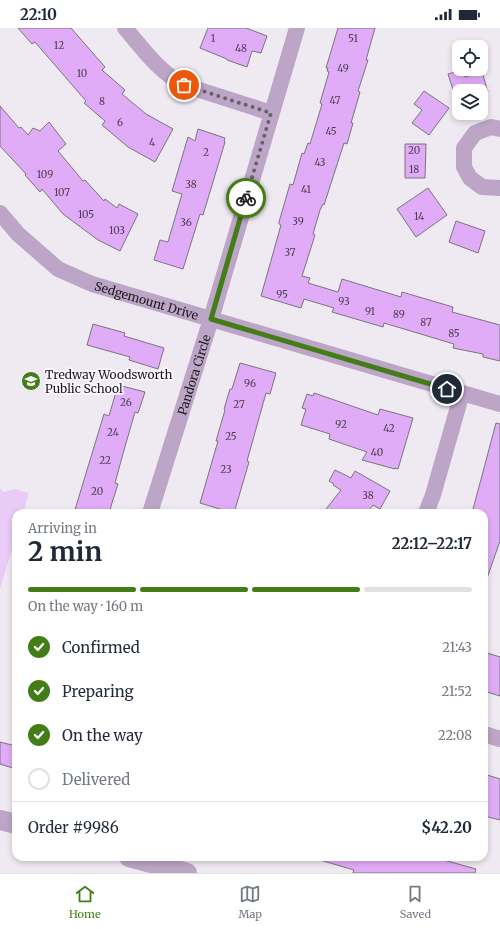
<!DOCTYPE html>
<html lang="en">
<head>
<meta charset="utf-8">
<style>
  body { margin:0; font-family:Merriweather,serif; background:#f2f2f3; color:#1f2937; height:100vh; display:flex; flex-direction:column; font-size:15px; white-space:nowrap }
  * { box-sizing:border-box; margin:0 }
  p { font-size:13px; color:#747a83 }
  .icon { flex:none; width:22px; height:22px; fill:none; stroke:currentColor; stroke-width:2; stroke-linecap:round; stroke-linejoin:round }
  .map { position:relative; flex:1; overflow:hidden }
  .drawer { position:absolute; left:12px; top:481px; width:476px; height:352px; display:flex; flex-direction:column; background:#fff; border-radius:12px; box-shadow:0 2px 6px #0003 }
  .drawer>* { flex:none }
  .fabs { position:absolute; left:452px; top:12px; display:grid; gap:8px }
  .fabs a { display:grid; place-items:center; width:36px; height:36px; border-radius:8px; background:#fff; box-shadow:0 2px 6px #0003; font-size:20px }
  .pin { position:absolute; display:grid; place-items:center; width:34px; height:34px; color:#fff; margin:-17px; border:2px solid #fff; border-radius:50%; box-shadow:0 1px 4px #0007 }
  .courier { position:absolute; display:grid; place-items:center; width:40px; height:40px; margin:-20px; border:3px solid #437d17; border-radius:50%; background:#fff; color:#222; box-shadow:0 1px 5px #0007 }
  .head em { font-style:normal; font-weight:700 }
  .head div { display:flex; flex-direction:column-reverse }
  .head { display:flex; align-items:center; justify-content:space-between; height:68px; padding:0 16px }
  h1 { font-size:26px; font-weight:700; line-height:30px }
  .bar { display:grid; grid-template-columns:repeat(4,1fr); gap:6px 4px; align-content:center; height:48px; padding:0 16px }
  .bar i { height:5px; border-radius:3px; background:#e0e1e3 }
  .bar .current { background:#437d17 }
  .bar p { grid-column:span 4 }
  .line { display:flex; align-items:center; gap:10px; padding:0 16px; border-top:1px solid #e0e1e3 }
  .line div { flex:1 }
  ol { padding:0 16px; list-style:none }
  li { display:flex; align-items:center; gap:12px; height:44px }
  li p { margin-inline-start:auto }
  li .icon { padding:4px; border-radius:50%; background:#437d17; color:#fff; stroke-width:4 }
  li:last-child { color:#747a83 }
  li i { width:22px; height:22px; border:2px solid #e0e1e3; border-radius:50% }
  .status { display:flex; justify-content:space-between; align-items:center; height:28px; padding:0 20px; background:#fff; direction:ltr }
  .status svg { height:11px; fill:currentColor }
  .menu { display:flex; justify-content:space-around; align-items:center; height:56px; border-top:1px solid #e0e1e3; background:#fff; font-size:11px; color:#747a83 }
  .menu a { display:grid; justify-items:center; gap:2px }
  .menu .current { color:#437d17 }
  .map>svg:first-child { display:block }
</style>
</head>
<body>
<div class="status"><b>22:10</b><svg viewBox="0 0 49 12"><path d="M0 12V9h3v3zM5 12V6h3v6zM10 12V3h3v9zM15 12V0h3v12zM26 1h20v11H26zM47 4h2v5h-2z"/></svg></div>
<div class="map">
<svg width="500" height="845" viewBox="0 0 500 845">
  <rect width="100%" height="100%" fill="#efe9f2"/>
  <path fill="#eacbf8" d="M0,460L3,464L15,461L29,465L23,485H16V508L0,561Z"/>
  <path fill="#e1acf7" stroke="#7a757c" d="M18,0H71L105,39L102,42L125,62L122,66L146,86L173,101L155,134L128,119L102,97L105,93L84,75L86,73L35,14L32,16Z
    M208,0H246L267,8L261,25L252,23L247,39L227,32V31L200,20Z
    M338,0H375L366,32H368L358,63L360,64L351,95H353L347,116L344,115L324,177L323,176L320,182L313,206L315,207L302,248L310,250L308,255L338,264L342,251L401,269L402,264L453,279L452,284L500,297V333L483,329V326L453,320L454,316L384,295L383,299L332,284L334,280L304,271L301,280L261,268L281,197L279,196V194L290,156L293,157L302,125L304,126L308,115L310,116L322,76L320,75L329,44L327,43L328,40H326Z
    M462,42L465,49L482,44L488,64L481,66V63H459V74H457L448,46Z
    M424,63L449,80L429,107L412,95L422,82L414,76Z
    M0,78L19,100L21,99L28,107L33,100L40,103L49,94L66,116L58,123L83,153L85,152L104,173L105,171L117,180L119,176L138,186L120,223L98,212L63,186L42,161L40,164L25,147L26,146L0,118Z
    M198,101L225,110L224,113L225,114L203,187L200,186L183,241L154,232L160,212L168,214L182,166L172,163L188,109L195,113Z
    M405,116H426L425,150H405Z
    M428,160L447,187L416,209L397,181Z
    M456,193L485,203L478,225L449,214Z
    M93,296L125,305L124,308L164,320L158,341L129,332L130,329L87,317Z
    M240,335L276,345L270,366L266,365L247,433L249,434L234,485H233L200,475L218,413H216L225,382L224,381L230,361H232Z
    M118,357L145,364L138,385L135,384L124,422L115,455L118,456L112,475L109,485H74L104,386L109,388Z
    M314,365L378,387L380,381L413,390L398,441L395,440V441L362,432L367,424L329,411L330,406L301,397L306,381L302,380L307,366L313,368Z
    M496,395L500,396V513L486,553L484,552V485H472Z
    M335,442L351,450L355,443L390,463L380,481L373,477L367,485H323L341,462L333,457L334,456L329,453Z
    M484,624L500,629V668L484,663Z
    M0,714L16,718V741L0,736Z
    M484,746L500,751V792L484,788Z
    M321,829H433L476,841L475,845H353L354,842L320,832Z"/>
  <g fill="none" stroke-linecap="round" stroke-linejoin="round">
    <g stroke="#bca5c6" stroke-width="16">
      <path d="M125,0C143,21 159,44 184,57L271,85"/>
      <path d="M500,101L491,99L475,105L464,120V139L470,150L482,159L500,160"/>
      <path id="s1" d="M0,185L18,206L58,241L92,256L500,376"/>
      <path id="s2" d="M150,485L211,291L297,0"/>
      <path d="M426,485L433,467L462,365"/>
      <path d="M484,706L500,711"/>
    </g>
    <path stroke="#bca5c6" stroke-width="20" d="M0,792L16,796
      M129,829L187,845"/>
  </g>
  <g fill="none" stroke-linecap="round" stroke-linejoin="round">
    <path stroke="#666268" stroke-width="4" stroke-dasharray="0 7.2" d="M184,57L271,85L246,170"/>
    <path stroke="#437d17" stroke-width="5" d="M246,170L211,291L447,361"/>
  </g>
  <defs>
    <g id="school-disc" transform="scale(1)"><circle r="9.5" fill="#437d17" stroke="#fcf6ff"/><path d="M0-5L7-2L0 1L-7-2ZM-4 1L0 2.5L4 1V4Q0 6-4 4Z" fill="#fff"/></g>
  </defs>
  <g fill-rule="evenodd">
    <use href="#school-disc" x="31" y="353"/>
  </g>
  <g text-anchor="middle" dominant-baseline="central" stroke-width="3.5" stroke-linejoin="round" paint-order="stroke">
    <g font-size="10" fill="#4d3e54">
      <text x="213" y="10">1</text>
      <text x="353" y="10">51</text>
      <text x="59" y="17">12</text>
      <text x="241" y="20">48</text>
      <text x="343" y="40">49</text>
      <text x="82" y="45">10</text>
      <text x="335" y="72">47</text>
      <text x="102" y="73">8</text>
      <text x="120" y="94">6</text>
      <text x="331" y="103">45</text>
      <text x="152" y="114">4</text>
      <text x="414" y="122">20</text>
      <text x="206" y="124">2</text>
      <text x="320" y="134">43</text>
      <text x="414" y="141">18</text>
      <text x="45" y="146">109</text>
      <text x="191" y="156">38</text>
      <text x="306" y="161">41</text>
      <text x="62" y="164">107</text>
      <text x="86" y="186">105</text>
      <text x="419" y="188">14</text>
      <text x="298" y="193">39</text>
      <text x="186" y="194">36</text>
      <text x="117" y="202">103</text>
      <text x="290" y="224">37</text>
      <text x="282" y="266">95</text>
      <text x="344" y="273">93</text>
      <text x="370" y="283">91</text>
      <text x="399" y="286">89</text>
      <text x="426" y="294">87</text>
      <text x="454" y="305">85</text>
      <text x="250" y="355">96</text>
      <text x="126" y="374">26</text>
      <text x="239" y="376">27</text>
      <text x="341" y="396">92</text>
      <text x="389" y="400">42</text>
      <text x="113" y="404">24</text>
      <text x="231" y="408">25</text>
      <text x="377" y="424">40</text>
      <text x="105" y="432">22</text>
      <text x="226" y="441">23</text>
      <text x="97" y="463">20</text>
      <text x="368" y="467">38</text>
    </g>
    <g font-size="12" fill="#1c1a1d" stroke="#fcf6ff">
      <text stroke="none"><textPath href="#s1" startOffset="175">Sedgemount Drive</textPath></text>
      <text stroke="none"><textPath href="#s2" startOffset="145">Pandora Circle</textPath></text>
    </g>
    <g font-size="12" fill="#1c1a1d" stroke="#fcf6ff" text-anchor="start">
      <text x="45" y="346">Tredway Woodsworth<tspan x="45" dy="14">Public School</tspan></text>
    </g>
  </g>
</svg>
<div class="fabs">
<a><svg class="icon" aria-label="locate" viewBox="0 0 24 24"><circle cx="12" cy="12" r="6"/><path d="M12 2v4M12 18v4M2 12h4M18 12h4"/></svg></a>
<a><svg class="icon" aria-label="layers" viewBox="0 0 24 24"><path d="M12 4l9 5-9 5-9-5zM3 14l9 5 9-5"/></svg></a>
</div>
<div class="pin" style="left:184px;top:57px;background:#ea580c"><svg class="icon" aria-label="bag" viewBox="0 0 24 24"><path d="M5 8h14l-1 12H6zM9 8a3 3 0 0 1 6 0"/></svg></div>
<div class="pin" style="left:447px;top:361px;background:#1f2937"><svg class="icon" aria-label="home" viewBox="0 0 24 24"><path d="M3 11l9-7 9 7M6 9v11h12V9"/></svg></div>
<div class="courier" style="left:246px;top:170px"><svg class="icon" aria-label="bike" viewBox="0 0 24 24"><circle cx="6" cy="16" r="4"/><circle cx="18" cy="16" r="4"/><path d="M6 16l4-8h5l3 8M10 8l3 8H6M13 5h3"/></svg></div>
<section class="drawer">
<div class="head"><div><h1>2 min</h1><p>Arriving in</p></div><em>22:12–22:17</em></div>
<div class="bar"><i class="current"></i><i class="current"></i><i class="current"></i><i></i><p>On the way · 160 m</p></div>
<ol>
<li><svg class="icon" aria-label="check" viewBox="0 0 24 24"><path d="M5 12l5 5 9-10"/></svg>Confirmed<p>21:43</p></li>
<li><svg class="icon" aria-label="check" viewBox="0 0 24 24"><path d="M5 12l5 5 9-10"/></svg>Preparing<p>21:52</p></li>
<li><svg class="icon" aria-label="check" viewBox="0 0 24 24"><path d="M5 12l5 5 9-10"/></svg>On the way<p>22:08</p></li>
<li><i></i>Delivered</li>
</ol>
<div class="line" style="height:52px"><div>Order #9986</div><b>$42.20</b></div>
</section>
</div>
<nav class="menu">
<a class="current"><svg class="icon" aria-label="home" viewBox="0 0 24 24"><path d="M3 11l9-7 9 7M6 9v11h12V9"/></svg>Home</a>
<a><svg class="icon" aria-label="map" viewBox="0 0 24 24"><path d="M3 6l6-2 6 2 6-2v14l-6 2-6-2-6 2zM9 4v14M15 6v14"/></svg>Map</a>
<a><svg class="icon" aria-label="saved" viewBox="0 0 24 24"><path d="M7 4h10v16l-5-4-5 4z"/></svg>Saved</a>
</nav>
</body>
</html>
